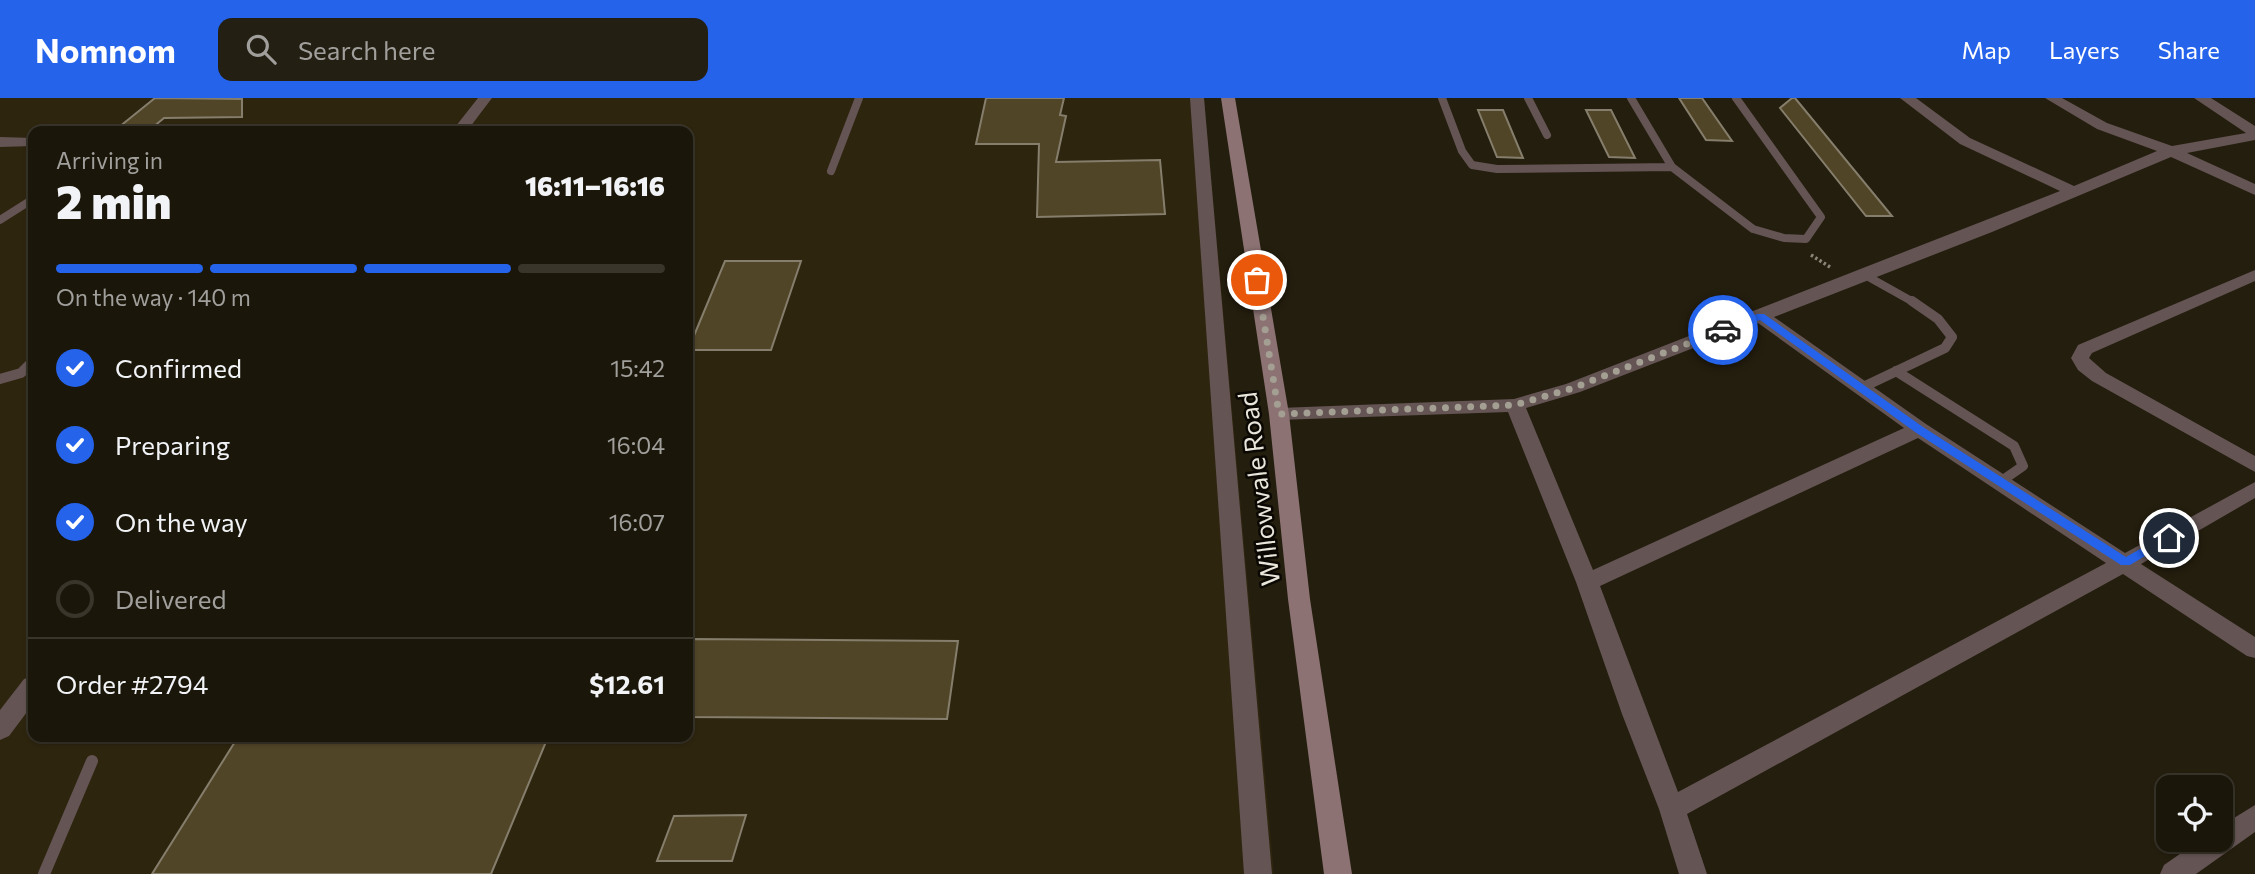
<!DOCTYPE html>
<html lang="en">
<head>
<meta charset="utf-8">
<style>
  body { margin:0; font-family:Commissioner,sans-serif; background:#241f13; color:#f1f3f6; height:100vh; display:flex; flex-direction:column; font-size:26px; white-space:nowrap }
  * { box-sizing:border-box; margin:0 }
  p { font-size:23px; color:#a09f9c }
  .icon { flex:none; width:38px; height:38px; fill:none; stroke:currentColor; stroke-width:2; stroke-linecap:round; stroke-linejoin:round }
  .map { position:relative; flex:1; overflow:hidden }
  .sheet { position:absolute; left:28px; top:28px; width:665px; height:616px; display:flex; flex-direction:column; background:#1b160a; border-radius:14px; box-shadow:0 2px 5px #0004,0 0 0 2px #39352b }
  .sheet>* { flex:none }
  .fabs { position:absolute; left:2156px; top:677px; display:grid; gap:14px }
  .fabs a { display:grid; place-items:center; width:77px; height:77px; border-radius:14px; background:#1b160a; box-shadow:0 2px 5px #0004,0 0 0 2px #39352b; font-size:35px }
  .pin { position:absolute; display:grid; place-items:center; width:60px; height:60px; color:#fff; margin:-30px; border:4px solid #fff; border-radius:50%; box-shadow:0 2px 7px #0007 }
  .courier { position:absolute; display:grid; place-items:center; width:70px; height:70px; margin:-35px; border:5px solid #2563eb; border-radius:50%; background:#fff; color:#222; box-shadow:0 2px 9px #0007 }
  .overview em { font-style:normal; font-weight:800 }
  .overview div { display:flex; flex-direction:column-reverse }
  .overview { display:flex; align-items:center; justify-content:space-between; height:119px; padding:0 28px }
  h1 { font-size:46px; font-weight:800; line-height:52px }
  .bar { display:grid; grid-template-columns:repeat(4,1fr); gap:10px 7px; align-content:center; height:84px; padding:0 28px }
  .bar i { height:9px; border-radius:5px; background:#39352b }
  .bar .selected { background:#2563eb }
  .bar p { grid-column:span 4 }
  .line { display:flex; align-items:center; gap:18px; padding:0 28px; border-top:2px solid #39352b }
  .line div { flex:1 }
  ol { padding:0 28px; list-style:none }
  li { display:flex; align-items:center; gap:21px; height:77px }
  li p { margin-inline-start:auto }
  li .icon { padding:7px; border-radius:50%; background:#2563eb; color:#fff; stroke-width:4 }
  li:last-child { color:#a09f9c }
  li i { width:38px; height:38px; border:4px solid #39352b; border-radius:50% }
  header { display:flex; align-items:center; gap:42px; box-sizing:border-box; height:98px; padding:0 35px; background:#2563eb; color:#fff }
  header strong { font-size:33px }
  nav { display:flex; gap:38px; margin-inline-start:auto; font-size:24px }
  .search { width:490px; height:63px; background:#241f13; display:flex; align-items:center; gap:18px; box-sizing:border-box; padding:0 24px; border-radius:14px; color:#a09f9c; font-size:26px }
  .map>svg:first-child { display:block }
</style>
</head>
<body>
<header>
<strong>Nomnom</strong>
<div class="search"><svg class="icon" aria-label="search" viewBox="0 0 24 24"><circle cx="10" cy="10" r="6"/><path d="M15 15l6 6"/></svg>Search here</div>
<nav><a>Map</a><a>Layers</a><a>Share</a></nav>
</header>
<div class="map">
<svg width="2255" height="776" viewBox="0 0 2255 776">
  <rect width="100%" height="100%" fill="#241e0e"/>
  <path fill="#2e250f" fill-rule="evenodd" d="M0,0H1204L1274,776H0ZM33,33H688V639H33Z"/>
  <path fill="#514527" stroke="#867e6c" stroke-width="2" d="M155,0L242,1V19L164,20L152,30L119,29Z
    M986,0H1064L1060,17L1066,18L1056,64L1160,62L1165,116L1037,119L1039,46H976Z
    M1679,0H1702L1732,43L1706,42Z
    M1792,0H1795L1892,118H1866L1780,10Z
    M1478,12H1503L1523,60L1497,59Z
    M1586,12H1611L1635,60L1609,59Z
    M725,163H801L771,252H688Z
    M688,541L958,543L947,621L688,619Z
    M238,639H548L491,776H152Z
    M746,717L732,763H657L674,718Z"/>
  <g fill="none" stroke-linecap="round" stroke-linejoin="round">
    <path stroke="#8b8679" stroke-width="3.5" stroke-dasharray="2.5 2.5" stroke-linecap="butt" d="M1811,157L1830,169"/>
    <path stroke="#645454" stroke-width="8" d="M1442,0L1462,53L1472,67L1497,71L1672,69
      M1528,0L1547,37
      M1631,0L1672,69L1753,131L1784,140L1806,141L1821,119L1736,0
      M831,73L859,0
      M0,122L33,101
      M1865,177L1915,205"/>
    <path stroke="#645454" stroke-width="10" d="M1896,273L2014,348L2023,368L2000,384
      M0,281L21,275L33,263
      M1861,290L1945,250L1952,239L1938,221L1912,203"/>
    <path stroke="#645454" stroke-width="12" d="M44,776L92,663"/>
    <path fill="#645454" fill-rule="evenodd" d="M478,0H492L467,33H452Z
      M1190,0H1204L1272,776H1244Z
      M1900,0H1916L1970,40L2074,88L2157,53L2097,31L2045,0H2062L2107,25L2172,48L2246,35L2194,0H2211L2255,28V42L2187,55L2255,86V97L2171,59L1992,134L1774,219L1926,326L2125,455L2255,384V400L2141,466L2255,539V560L2247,558L2123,476L1687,716L1707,776H1679L1659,711L1622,616L1576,484L1508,314L1279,322L1272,321L1269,316L1272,311L1279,310L1514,301L1566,286L2060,93L1960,46ZM1758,225L1904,330L1593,472L1526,310L1580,294ZM1918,340L2106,465L1678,694L1600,488Z
      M0,39L33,40V48L0,49Z
      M2255,172V183L2092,255L2089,260L2106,275L2255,358V374L2092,283L2078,272L2071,260L2078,247Z
      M33,578V606L9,638L0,642V612L24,581Z
      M2255,707V734L2196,776H2160L2164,767L2200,742H2221V728Z"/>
    <path fill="#8c7273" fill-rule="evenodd" d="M1221,0H1235L1289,316L1310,501L1352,776H1324L1288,501L1269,316Z"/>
  </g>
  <path fill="#2563eb" d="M1757,216H1764L1923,329L2126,459L2165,437L2169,435L2175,440L2130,467H2121L1915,334L1760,222L1727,235L1718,232Z"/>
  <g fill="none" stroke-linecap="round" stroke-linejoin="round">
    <path stroke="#a49f93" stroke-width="7" stroke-dasharray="0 12.6" d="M1257,182L1279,316L1515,307L1573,290L1723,232"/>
  </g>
  <g text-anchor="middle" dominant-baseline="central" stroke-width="5" stroke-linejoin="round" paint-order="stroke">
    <g font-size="26" fill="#e9e5db" stroke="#0b0804">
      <text transform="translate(1258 391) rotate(-97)">Willowvale Road</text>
    </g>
  </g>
</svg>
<div class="fabs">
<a><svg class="icon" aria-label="locate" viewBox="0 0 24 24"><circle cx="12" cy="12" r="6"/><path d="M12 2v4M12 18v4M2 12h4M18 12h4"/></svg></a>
</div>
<div class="pin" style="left:1257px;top:182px;background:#ea580c"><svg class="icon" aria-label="bag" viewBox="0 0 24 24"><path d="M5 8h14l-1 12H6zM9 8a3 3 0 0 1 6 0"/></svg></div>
<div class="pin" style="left:2169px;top:440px;background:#1f2937"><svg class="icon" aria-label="home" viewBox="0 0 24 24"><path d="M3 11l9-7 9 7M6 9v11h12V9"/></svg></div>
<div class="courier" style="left:1723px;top:232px"><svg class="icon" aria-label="car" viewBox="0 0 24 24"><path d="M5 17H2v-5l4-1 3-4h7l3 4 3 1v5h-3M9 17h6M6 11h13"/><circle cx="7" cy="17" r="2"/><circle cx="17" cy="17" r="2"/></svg></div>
<section class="sheet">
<div class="overview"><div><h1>2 min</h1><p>Arriving in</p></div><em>16:11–16:16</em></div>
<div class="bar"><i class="selected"></i><i class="selected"></i><i class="selected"></i><i></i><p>On the way · 140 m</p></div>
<ol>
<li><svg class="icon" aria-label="check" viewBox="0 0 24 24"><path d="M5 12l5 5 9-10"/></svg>Confirmed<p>15:42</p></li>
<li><svg class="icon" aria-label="check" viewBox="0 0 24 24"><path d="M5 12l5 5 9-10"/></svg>Preparing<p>16:04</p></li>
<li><svg class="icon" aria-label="check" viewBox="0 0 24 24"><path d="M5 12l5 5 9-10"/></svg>On the way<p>16:07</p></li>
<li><i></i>Delivered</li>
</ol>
<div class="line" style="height:91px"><div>Order #2794</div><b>$12.61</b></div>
</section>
</div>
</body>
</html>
